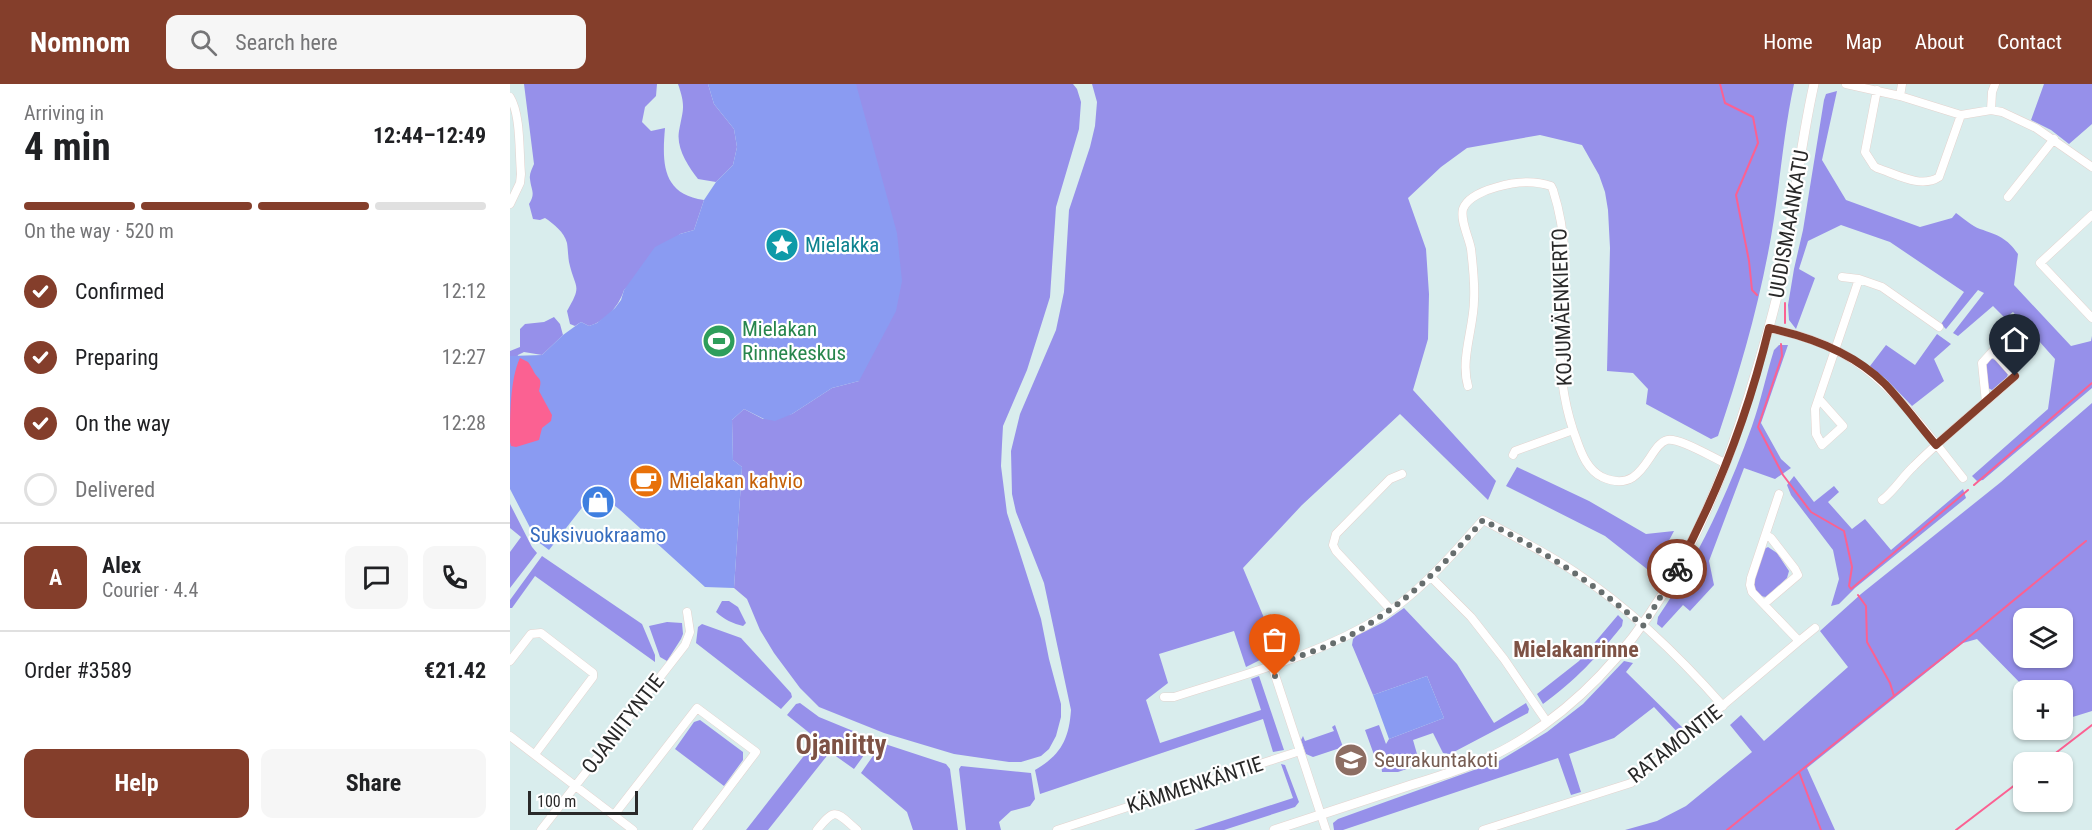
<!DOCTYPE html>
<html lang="en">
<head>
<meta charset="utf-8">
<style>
  body { margin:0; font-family:"Roboto Condensed",sans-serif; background:#f6f6f6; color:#202124; height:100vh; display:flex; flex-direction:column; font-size:22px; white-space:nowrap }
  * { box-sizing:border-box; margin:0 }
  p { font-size:20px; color:#757577 }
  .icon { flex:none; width:33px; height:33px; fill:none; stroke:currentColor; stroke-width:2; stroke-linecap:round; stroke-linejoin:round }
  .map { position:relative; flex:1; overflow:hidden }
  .sheet { display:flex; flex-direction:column; background:#fff; width:510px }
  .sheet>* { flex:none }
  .buttons { position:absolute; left:1503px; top:524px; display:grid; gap:12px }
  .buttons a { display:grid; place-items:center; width:60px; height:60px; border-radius:12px; background:#fff; box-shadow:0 2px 4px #0004; font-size:30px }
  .scale { position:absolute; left:18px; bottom:15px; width:110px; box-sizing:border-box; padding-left:6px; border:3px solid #292929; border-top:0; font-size:16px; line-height:21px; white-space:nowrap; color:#292929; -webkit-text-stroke:4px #fff; paint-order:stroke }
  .pin { position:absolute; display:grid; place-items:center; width:51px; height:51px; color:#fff; margin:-62px -26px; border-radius:50% 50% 50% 0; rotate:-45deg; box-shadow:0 0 6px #0007 }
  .pin .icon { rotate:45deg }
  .courier { position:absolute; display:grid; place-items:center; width:60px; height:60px; margin:-30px; border:4px solid #843e2b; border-radius:50%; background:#fff; color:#222; box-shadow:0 2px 8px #0007 }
  .summary em { font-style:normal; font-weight:700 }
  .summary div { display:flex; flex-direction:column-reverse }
  .summary { display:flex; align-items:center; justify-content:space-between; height:102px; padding:0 24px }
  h1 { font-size:39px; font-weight:700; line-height:45px }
  .bar { display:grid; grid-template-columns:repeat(4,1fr); gap:9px 6px; align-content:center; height:72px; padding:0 24px }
  .bar i { height:8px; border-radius:4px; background:#e0e0e0 }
  .bar .active { background:#843e2b }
  .bar p { grid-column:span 4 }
  .line { display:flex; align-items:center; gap:15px; padding:0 24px; border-top:2px solid #e0e0e0 }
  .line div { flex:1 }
  .round { display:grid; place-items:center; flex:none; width:63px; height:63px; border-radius:12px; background:#f6f6f6 }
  ol { padding:0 24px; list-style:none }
  li { display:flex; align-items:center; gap:18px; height:66px }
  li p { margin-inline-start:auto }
  li .icon { padding:6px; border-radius:50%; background:#843e2b; color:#fff; stroke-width:4 }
  li:last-child { color:#757577 }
  li i { width:33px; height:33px; border:3px solid #e0e0e0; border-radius:50% }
  .action { display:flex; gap:12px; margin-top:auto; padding:12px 24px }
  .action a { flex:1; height:69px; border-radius:12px; background:#843e2b; color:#fff; font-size:24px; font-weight:700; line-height:69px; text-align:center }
  .action a+a { background:#f6f6f6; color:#202124 }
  header { display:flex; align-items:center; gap:36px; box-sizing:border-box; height:84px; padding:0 30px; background:#843e2b; color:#fff }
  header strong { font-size:28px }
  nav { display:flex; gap:33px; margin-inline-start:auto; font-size:21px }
  .search { width:420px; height:54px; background:#f6f6f6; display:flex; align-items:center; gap:15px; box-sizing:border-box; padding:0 21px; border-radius:12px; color:#757577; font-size:22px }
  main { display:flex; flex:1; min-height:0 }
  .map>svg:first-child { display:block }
</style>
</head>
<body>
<header>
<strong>Nomnom</strong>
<div class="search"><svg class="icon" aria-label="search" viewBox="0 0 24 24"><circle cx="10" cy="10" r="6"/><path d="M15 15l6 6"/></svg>Search here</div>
<nav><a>Home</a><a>Map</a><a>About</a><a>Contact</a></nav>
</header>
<main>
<section class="sheet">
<div class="summary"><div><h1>4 min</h1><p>Arriving in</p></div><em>12:44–12:49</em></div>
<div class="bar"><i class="active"></i><i class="active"></i><i class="active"></i><i></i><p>On the way · 520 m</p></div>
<ol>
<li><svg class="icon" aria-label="check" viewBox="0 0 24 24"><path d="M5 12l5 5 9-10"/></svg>Confirmed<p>12:12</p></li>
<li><svg class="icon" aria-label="check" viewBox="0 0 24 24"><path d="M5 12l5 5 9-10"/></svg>Preparing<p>12:27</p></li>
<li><svg class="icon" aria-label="check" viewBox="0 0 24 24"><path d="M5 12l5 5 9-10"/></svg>On the way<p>12:28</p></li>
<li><i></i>Delivered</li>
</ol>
<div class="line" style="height:108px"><b class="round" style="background:#843e2b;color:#fff">A</b><div><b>Alex</b><p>Courier · 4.4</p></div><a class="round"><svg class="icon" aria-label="chat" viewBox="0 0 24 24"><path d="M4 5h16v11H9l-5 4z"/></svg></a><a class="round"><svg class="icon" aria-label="phone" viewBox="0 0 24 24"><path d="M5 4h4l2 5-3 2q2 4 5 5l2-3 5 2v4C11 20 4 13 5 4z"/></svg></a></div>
<div class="line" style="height:78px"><div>Order #3589</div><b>€21.42</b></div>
<div class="action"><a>Help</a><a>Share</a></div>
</section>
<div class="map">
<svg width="1582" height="746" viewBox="0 0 1582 746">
  <rect width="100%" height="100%" fill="#d9eded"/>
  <path fill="#9690ea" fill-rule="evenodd" d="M14,0H147L146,12L135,23L132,38L141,47L155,44C152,79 152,110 194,116L184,146L170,150L114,206C109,222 96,237 79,242L71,238L65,242L60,240L57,227C73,200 65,205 59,178C58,172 58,165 57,159C54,148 44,140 35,134L30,136L23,135L19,120C26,109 21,106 20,95C19,90 22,85 24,80Z
    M168,0H198L204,20L224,45L227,63L223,81L206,98L188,95C178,82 166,64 169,47C173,25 176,23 168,0Z
    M346,0H563L567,5L571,18L569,45L546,123L540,213L517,286L493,342L492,360L491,382L497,429L531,535L539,575L551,620V633L546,652L539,665L531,672L511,678H499L444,670L374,649L309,623L290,604L264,569L250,546L237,515L224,504L232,383L223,376L222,336L234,325L253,335L282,330L322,304L349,297Z
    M582,0H1284C1273,51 1270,102 1261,153C1249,221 1230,287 1208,352L1201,355L1136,320L1138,305L1123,289L1097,287L1100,164L1098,126L1095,108L1089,91L1072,61L1030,51L957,64L931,83L898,114L916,165L919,210L918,255L903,306L986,397L978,416L890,330L792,421L733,484L768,567L736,583L724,547L649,570L658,599L636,616L650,659L751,626L741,595L749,592L774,666L763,668L753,635L530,710L525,686C551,671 559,655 561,626L534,499L506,428L502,410L501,367L510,330L546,246L554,208L559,126L580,63L585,42L587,18Z
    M1534,0H1582V40L1559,60L1541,46L1521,36Z
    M1327,7L1312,76L1336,116L1410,143L1442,134L1446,129C1453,134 1462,142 1470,145C1488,151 1497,154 1508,170L1504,201L1561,262L1581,257L1582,252V304L1473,396L1467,397L1462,392L1538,325L1545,275L1503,228L1495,234L1483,222L1448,252L1443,249L1474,209L1468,206L1436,245L1431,240L1454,208L1380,158L1331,141L1298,157L1289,185L1305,194L1286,245L1279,236L1278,221L1284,185L1293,146L1314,16L1316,10Z
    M44,233L50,240L53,251L32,271L14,268L8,271L4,283L0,284V267L10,263V245L15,240L34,238Z
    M1427,250L1441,260L1424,275L1434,297L1402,322L1377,296L1360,282L1376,261L1405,281Z
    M1269,261H1278L1251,339L1271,375L1281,384L1265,395L1234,384L1199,477L1204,501L1180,527L1173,521L1152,544L1147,540L1148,533C1188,474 1218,409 1242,342C1251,317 1256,291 1264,266Z
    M1481,274L1487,277L1498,290L1497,293L1482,306L1478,304L1476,282Z
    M1582,319V627L1553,636L1552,606H1517L1467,555L1453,559L1297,684L1325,746H1115L1147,737L1176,722L1242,668L1220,641L1231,631L1254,657L1338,583L1310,547L1351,510L1491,398ZM1514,534H1552V573H1514Z
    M1007,383L1079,417L1136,450L1164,447L1142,489L1095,452L996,402Z
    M1284,392L1304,418L1324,402L1329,408L1318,418L1342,445L1355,435L1381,466L1453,405L1456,414L1345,504L1329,520L1321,522L1329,495L1323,466L1281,411L1277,401Z
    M0,420L22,463L27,469L0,504V468L11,453L0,444Z
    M1258,463L1267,469L1279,487L1277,494L1256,513C1232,512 1250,478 1254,465Z
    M32,472L132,540L145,571V578L25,492L2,524H0V516Z
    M212,517H219L228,523L236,539L233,542C224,540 213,535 206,528Z
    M894,524L947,580L984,639L1016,619L1019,625L1018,629L940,670L933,669L923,649L903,656L909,677L908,681L888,688H872L871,678L867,679L855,646L869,641L876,660L879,655L934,634L917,592L863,611L842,561L843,555L846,552L874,538Z
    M1108,531L1113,536L1112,542C1087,573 1066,596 1033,620L1027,610L1069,577Z
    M157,538L172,539L173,550L171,555L157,577L150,573L139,542Z
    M192,540L231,554L281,609L282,613L271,625L186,559L188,543Z
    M1114,577L1123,579L1116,588L1176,647L1170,651L1144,623L1104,654L1059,670L1071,708L1061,711L1048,674L833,746H824L823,739L828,735L989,677L1037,648L1073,620Z
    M290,619L309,633L365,656L344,685L320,668L258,746H236L307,655L277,631L286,620Z
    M190,636L233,668V676L214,702L165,665L184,638Z
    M825,641L833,663L803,673L796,670L791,656L793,652L795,657L824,647L822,643Z
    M372,659L436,680L440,685L448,746H403L397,728L351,689Z
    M771,680L775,681L789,718L785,723L714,746H684L783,714Z
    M451,682L521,689L525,715L520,722L501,727L489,738L491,746H456L449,685Z"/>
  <path fill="#8a9bf2" d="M198,0H346L387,149L392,197L386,227L349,297L322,304L282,330L265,337L254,335L234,325L222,336L223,376L232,383L224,504L195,503L109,425L85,407L39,466L27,457L0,405V272L32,271L53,251L71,238L79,242L87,239L105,224L111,216L114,206L145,163L170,150L184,146L194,116L206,98L223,81L227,63L224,45L204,20Z
    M917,592L934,634L879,655L863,611Z"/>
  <path fill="#fb6192" d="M10,274L18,278C20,280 21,283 23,286C28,297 33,292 29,307L42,331L41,337L32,344L29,356L6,363L1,362L0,358C0,332 0,295 10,274Z"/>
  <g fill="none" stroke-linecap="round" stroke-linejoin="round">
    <path stroke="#fb6192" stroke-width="2" d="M1210,0L1215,19L1243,33L1248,59L1226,111L1239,177L1242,206L1247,211
      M1275,239V219
      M1271,260L1272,272L1248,343L1273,391L1301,428L1334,447L1342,483L1339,502L1341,505L1458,406
      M1464,401L1582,299
      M1384,612L1454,557L1576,457
      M1534,678L1582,641
      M1217,746L1289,688
      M1311,746L1289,688L1384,612L1380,599L1357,558L1356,522L1348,511
      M1446,746L1514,694"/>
    <g stroke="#e4d3ce" stroke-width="9">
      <path id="minor" d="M1336,0L1390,12L1451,31L1481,26L1492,28L1526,44L1582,83
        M1367,6L1355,68L1364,82L1367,84C1386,90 1411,105 1429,93L1451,31
        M1390,12L1392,0
        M0,13C11,31 9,68 11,90L10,99L0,120
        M1481,26L1482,8L1485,0
        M1498,113L1544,55
        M1582,131L1530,179L1582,234
        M1349,195L1372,203L1429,243
        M1259,244C1286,250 1317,259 1340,274C1384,301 1421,354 1453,394
        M958,302C950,275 964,243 964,216C965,199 963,182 961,165C959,153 950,137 953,125C957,113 976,106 987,103C1004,98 1023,96 1041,102L1043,106C1051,131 1055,159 1055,186C1055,211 1051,235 1050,259C1050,292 1055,326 1067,357C1072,371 1078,386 1092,393C1134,412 1138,361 1157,356C1169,353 1203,374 1215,379
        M1309,315L1333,342L1312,361L1306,350L1305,325L1349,195L1332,193
        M1003,371L1005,367L1063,346
        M1372,416C1385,406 1392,393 1404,382C1436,350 1472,322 1505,292L1483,267L1472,279L1476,318
        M921,493L961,533L994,575L1037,638
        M1254,520L1288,491L1285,485L1261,454L1256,451
        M881,526L826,467L823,461L826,450L880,395L892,390
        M1289,557L1305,544
        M0,577L21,550L31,549L83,589V593L25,670
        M762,582L816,746
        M654,613H664C735,590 811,571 874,531C910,508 945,468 973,436C1004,452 1035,468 1065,488C1119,524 1170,573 1213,622
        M0,652L123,746
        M104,731L187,624L246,668L187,746
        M31,746L175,561L180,548L177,528
        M307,746C326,722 326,728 347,746
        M547,746L790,667
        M973,746L1121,699L1289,557L1242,508L1240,501L1241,494L1269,410"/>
    </g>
    <g stroke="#e4d3ce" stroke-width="10">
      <path id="tertiary" d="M764,746C809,731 853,717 898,702C933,691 970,680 1001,662C1131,587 1197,448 1239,311C1250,274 1262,237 1270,199C1283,133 1289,66 1304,0"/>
    </g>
    <use href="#minor" stroke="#fff" stroke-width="8"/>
    <use href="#tertiary" stroke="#fff" stroke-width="9"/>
  </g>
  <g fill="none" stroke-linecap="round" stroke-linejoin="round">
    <path stroke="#676e6e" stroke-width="6" stroke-dasharray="0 10.8" d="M765,592L762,582C787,573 815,564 839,552C892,523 934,482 973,436C1033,467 1082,497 1133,542L1167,485"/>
    <path stroke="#843e2b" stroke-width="8" d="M1167,485C1208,409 1239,327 1259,244C1301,253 1344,269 1375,300C1393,319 1409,341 1426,361L1505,292"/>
  </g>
  <defs>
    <g id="sight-disc" transform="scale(1.725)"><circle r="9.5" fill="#0f9aa8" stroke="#fff"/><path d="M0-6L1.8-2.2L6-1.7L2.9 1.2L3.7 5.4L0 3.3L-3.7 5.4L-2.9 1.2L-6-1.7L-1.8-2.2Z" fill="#fff"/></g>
    <g id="stadium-disc" transform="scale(1.725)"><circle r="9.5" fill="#2e9e5b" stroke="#fff"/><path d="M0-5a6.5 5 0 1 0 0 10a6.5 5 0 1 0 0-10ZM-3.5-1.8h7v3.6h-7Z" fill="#fff"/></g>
    <g id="cafe-disc" transform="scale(1.725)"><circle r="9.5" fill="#e8710a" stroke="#fff"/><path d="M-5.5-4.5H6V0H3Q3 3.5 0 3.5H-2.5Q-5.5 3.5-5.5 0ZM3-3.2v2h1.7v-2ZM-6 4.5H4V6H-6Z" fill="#fff"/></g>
    <g id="shop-disc" transform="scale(1.725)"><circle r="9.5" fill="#3f7fe0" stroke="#fff"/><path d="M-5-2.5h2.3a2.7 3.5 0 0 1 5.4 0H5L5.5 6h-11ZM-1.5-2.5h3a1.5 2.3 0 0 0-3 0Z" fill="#fff"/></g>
    <g id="school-disc" transform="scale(1.725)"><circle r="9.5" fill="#8d6e63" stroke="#fff"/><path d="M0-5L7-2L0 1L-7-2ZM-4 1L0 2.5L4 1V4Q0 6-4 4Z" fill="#fff"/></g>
  </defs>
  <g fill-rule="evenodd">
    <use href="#sight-disc" x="272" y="161"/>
    <use href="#stadium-disc" x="209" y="257"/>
    <use href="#cafe-disc" x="136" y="397"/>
    <use href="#shop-disc" x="88" y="418"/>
    <use href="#school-disc" x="841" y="676"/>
  </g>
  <g text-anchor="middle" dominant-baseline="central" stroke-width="4.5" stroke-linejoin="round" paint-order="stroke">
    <g font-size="21" fill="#292929" stroke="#fff">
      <text transform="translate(1279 140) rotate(-80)">UUDISMAANKATU</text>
      <text transform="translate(1052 223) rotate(-92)">KOJUMÄENKIERTO</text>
      <text transform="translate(113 640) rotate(-52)">OJANIITYNTIE</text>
      <text transform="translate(1165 660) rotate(-38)">RATAMONTIE</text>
      <text transform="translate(685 701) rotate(-18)">KÄMMENKÄNTIE</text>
    </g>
    <g font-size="21" fill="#0d838f" stroke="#fff" text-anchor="start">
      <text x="295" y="161">Mielakka</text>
    </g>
    <g font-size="21" fill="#27864d" stroke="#fff" text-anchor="start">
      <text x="232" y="245">Mielakan<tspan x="232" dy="24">Rinnekeskus</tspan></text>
    </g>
    <g font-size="21" fill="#c56008" stroke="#fff" text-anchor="start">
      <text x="159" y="397">Mielakan kahvio</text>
    </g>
    <g font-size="21" fill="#366cbe" stroke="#fff">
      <text x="88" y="451">Suksivuokraamo</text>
    </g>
    <g font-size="21" fill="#785e54" stroke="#fff" text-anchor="start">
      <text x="864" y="676">Seurakuntakoti</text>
    </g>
    <g font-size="22" font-weight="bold" fill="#7e5245" stroke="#fff">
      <text x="1066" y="565">Mielakanrinne</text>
    </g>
    <g font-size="27" font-weight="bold" fill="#7e5245" stroke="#fff">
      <text x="331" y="661">Ojaniitty</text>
    </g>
  </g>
</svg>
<div class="buttons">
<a><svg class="icon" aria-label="layers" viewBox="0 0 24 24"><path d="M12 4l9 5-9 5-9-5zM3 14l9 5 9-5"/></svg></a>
<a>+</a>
<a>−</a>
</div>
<div class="scale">100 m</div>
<div class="pin" style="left:765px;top:592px;background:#ea580c"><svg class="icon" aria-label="bag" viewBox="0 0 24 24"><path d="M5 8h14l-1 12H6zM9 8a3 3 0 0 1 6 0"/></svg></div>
<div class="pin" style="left:1505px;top:292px;background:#1f2937"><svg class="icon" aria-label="home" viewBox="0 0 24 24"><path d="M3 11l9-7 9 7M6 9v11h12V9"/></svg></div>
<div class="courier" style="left:1167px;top:485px"><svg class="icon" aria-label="bike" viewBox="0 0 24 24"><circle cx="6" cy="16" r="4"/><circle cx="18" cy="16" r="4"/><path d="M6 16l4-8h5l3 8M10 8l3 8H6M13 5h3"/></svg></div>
</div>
</main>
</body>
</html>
